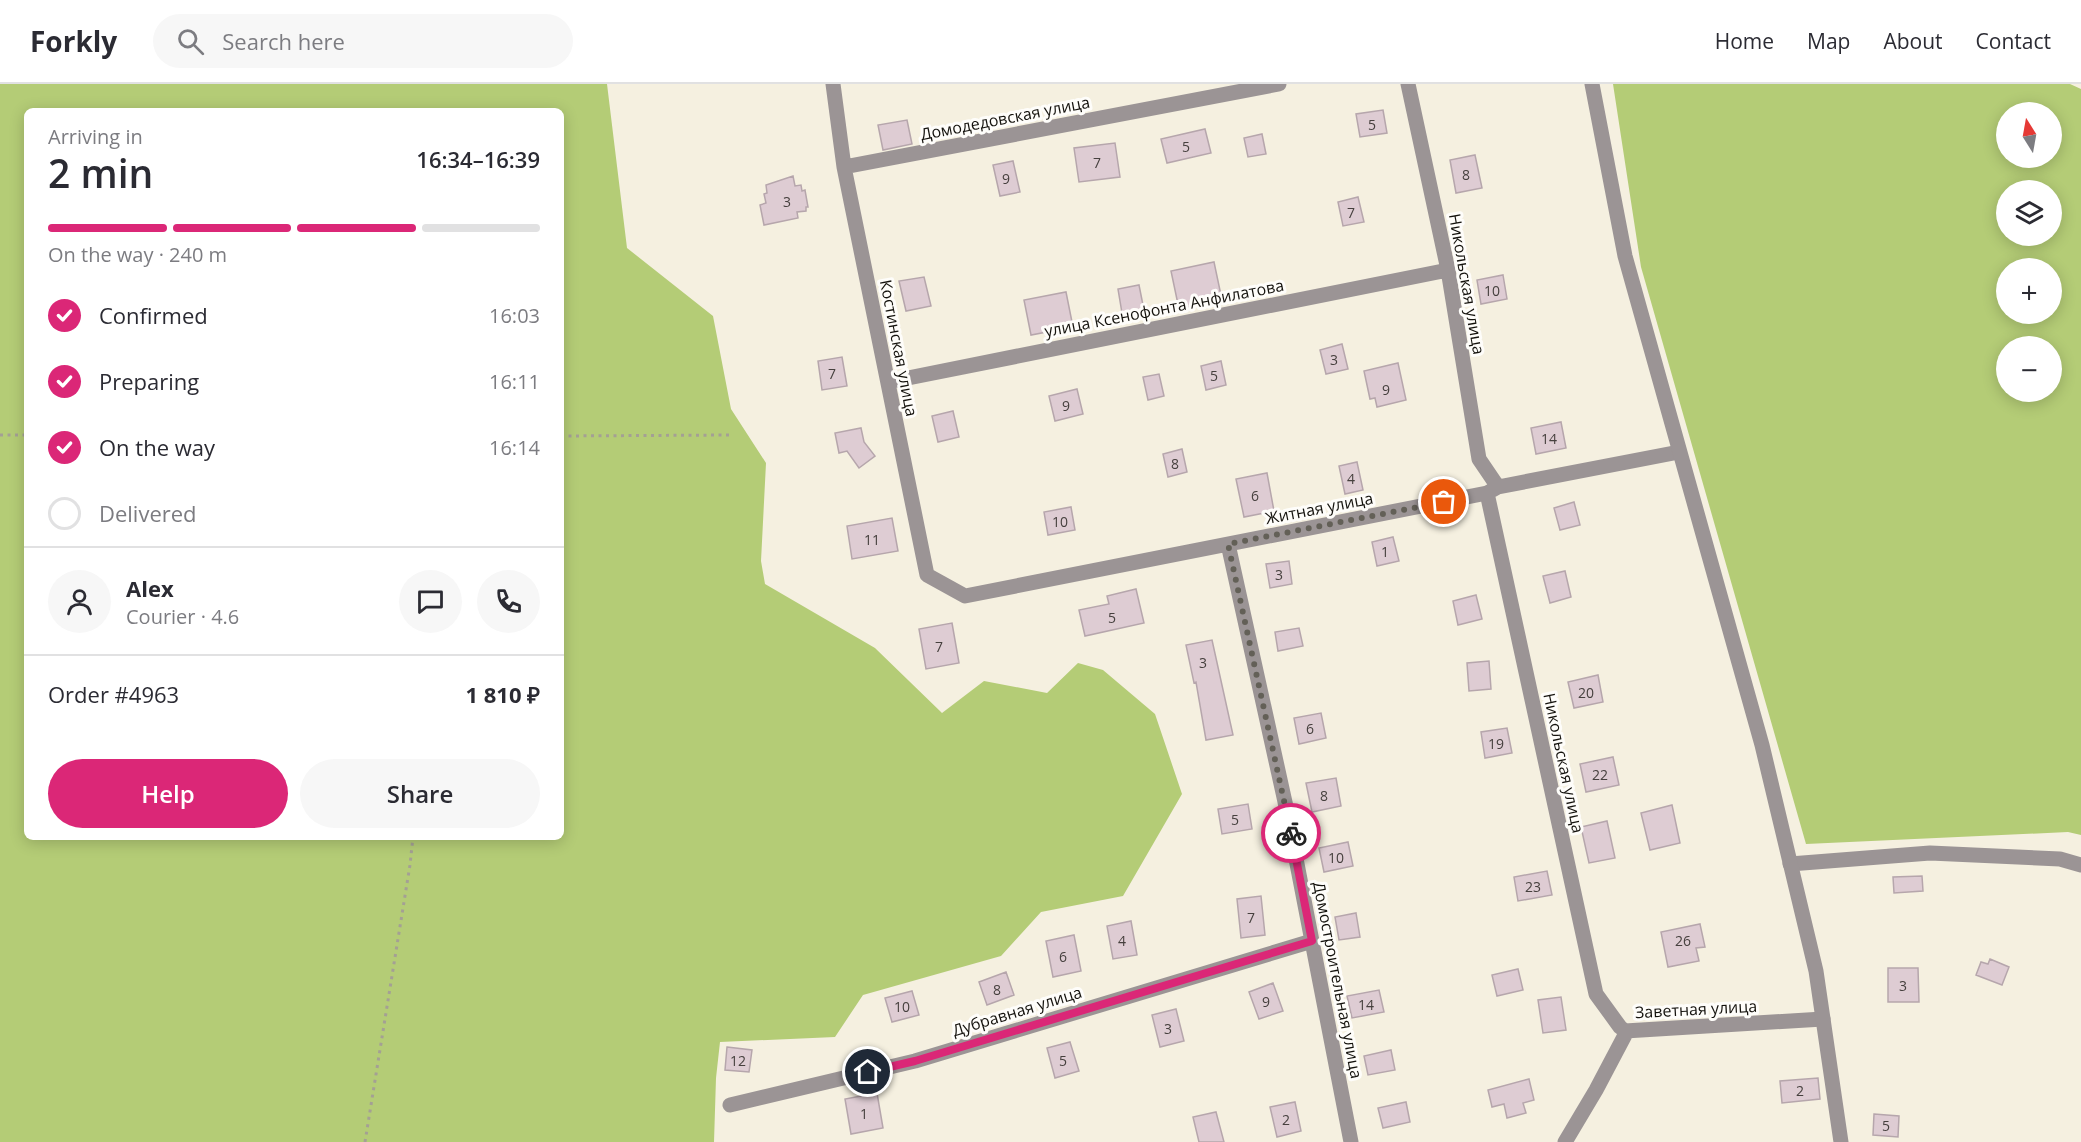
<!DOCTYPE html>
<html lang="en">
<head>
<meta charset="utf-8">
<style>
  body { margin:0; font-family:"Open Sans",sans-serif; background:#f7f7f7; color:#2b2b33; height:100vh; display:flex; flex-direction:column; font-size:22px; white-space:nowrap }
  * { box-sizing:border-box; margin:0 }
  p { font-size:20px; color:#7c7c81 }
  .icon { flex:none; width:33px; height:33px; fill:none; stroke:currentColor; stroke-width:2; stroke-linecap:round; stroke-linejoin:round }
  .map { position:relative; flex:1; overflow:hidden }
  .details { position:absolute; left:24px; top:24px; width:540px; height:732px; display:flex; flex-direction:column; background:#fff; border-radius:9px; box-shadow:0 3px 15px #0003 }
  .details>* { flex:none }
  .needle { width:39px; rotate:349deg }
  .buttons { position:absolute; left:1996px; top:18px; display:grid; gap:12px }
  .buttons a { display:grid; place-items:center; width:66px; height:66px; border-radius:50%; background:#fff; box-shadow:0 3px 15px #0003; font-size:30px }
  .pin { position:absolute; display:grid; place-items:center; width:51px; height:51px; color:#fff; margin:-26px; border:3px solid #fff; border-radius:50%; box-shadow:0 2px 6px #0007 }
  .courier { position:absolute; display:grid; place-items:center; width:60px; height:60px; margin:-30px; border:4px solid #db2777; border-radius:50%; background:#fff; color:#222; box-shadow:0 2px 8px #0007 }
  .headline em { font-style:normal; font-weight:600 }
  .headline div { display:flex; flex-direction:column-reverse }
  .headline { display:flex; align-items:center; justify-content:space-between; height:102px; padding:0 24px }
  h1 { font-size:39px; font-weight:600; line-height:45px }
  .bar { display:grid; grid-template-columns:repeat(4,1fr); gap:9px 6px; align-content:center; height:72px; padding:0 24px }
  .bar i { height:8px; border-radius:4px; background:#e1e1e2 }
  .bar .on { background:#db2777 }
  .bar p { grid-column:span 4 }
  .line { display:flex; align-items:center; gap:15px; padding:0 24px; border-top:2px solid #e1e1e2 }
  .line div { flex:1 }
  .round { display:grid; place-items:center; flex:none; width:63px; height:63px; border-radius:32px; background:#f7f7f7 }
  ol { padding:0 24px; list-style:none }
  li { display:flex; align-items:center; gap:18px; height:66px }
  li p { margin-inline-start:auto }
  li .icon { padding:6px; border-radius:50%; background:#db2777; color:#fff; stroke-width:4 }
  li:last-child { color:#7c7c81 }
  li i { width:33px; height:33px; border:3px solid #e1e1e2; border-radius:50% }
  .cta { display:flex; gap:12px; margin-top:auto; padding:12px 24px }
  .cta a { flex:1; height:69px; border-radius:36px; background:#db2777; color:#fff; font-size:24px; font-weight:600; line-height:69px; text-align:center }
  .cta a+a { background:#f7f7f7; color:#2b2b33 }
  header { display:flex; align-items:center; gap:36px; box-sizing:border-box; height:84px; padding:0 30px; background:#fff; border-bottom:2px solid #e1e1e2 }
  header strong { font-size:28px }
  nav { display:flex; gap:33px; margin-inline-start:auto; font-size:21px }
  .search { width:420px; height:54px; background:#f7f7f7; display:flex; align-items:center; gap:15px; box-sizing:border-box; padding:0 21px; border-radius:33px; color:#7c7c81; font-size:22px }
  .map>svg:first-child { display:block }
</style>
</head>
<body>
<header>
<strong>Forkly</strong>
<div class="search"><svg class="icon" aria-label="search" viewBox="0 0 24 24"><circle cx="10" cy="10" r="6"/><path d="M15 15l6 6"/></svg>Search here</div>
<nav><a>Home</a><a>Map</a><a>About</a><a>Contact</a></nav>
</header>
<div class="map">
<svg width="2081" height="1058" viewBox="0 0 2081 1058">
  <rect width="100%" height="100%" fill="#f5f0e0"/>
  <path fill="#b4cc76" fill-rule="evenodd" d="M0,0H607L627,164L713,232L731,325L766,379L761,477L765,500L875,564L942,629L984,597L1047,609L1078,579L1103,586L1155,630L1182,710L1123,812L1041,828L1001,872L863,911L835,953L720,958L716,994L714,1058H0ZM27,27H561V753H27Z
    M1613,0H2070L2081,5V751L2068,748L1806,760L1641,183ZM2007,28H2052V74H2007ZM2007,106H2052V152H2007ZM2007,184H2052V230H2007ZM2007,262H2052V308H2007Z"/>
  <path fill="#deccd3" stroke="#b6a6ac" stroke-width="1.5" d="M1383,26L1387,49L1360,53L1356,30Z
    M907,36L912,60L883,66L878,41Z
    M1205,45L1211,69L1167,79L1161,55Z
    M1262,50L1266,70L1248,73L1244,54Z
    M1115,59L1120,93L1079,98L1074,64Z
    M1475,71L1482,104L1456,109L1450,76Z
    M1013,77L1020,108L1000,112L993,81Z
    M793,92L795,102L801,101L802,107L805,106L808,123H806V127L797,128L798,134L764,141L760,121L766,119L764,110L767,109L766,101Z
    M1358,113L1364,138L1343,142L1338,118Z
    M1214,178L1222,216L1179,225L1171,187Z
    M1503,191L1507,215L1481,220L1477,196Z
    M924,193L931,222L906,227L899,197Z
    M1139,201L1145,231L1123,235L1118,205Z
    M1066,208L1073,243L1031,251L1024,216Z
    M1342,260L1348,285L1326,290L1320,266Z
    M842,273L847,302L822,306L818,277Z
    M1221,277L1226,301L1206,306L1201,282Z
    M1398,279L1406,316L1377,323L1375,314L1370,315L1364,287Z
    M1159,290L1164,312L1148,316L1143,293Z
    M1077,305L1083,330L1055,337L1049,312Z
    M953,327L959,353L938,358L932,332Z
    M1561,338L1566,364L1536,370L1531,344Z
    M861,344L864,358L875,372L859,384L847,367L839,369L835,349Z
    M1182,365L1187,388L1168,393L1163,370Z
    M1357,378L1363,406L1345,410L1339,382Z
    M1267,389L1274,427L1244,433L1236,395Z
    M1574,418L1580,441L1560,446L1554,424Z
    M1071,423L1075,446L1048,451L1044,428Z
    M892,434L898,467L852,475L847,442Z
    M1393,453L1399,477L1377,482L1372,458Z
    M1289,477L1292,500L1270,504L1266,480Z
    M1565,487L1571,513L1550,519L1543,492Z
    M1136,505L1144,539L1085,552L1079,526L1109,520L1107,512Z
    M1476,511L1482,535L1458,541L1453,517Z
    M952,539L959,579L926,585L919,545Z
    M1299,544L1303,562L1278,567L1275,548Z
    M1212,556L1233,651L1206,656L1196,598L1194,599L1186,561Z
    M1489,577L1491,605L1469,607L1467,579Z
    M1598,591L1603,618L1574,624L1568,598Z
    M1321,629L1326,654L1299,660L1294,634Z
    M1507,644L1512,669L1485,674L1481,648Z
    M1613,673L1619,701L1586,708L1580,680Z
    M1336,694L1341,722L1312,728L1306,699Z
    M1248,720L1252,745L1222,750L1218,725Z
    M1672,721L1680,759L1650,766L1641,729Z
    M1607,737L1615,774L1589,779L1581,743Z
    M1348,758L1353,782L1324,788L1319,764Z
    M1547,787L1552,811L1518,817L1514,793Z
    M1922,792L1923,807L1894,809L1893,793Z
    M1261,812L1265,851L1241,854L1237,815Z
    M1356,829L1360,853L1339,856L1335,833Z
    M1131,837L1137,871L1113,875L1107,842Z
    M1700,840L1705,863L1696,864L1699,877L1668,883L1661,848Z
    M1074,851L1081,887L1053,893L1046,857Z
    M1990,875L2009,883L2002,901L1976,891L1981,878L1988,880Z
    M1888,884H1918L1919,918H1888Z
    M1518,885L1523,906L1497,912L1492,891Z
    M1006,888L1014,911L987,921L979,898Z
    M1273,899L1283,927L1259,935L1249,908Z
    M1379,906L1384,928L1352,934L1347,912Z
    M912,907L919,931L892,938L885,914Z
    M1561,913L1566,946L1543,949L1538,916Z
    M1176,925L1184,957L1160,963L1152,931Z
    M1070,958L1079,987L1055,994L1047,964Z
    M727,963L752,966L749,988L725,986Z
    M1391,966L1395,986L1368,991L1364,972Z
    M1818,994L1820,1015L1782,1019L1780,997Z
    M1529,995L1534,1016L1523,1019L1526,1029L1507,1034L1504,1020L1492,1023L1488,1006Z
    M877,1009L883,1044L851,1050L845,1015Z
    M1295,1018L1301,1047L1277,1053L1270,1023Z
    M1406,1018L1410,1038L1383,1044L1378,1024Z
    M1216,1028L1224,1058H1199L1193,1033Z
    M1874,1030L1899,1032L1898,1053L1873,1051Z"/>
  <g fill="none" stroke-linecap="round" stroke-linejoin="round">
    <path stroke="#a4a094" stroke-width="3" stroke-dasharray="3 4.5" stroke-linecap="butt" d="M0,351H27
      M561,352L729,351
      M365,1058L410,781L413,753"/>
    <path stroke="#9b9495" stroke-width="15" d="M833,0L844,83L927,491L965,512L1487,409L1498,403L1679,368
      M1408,0L1448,186L1479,375L1498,403
      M844,83L1279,0
      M888,298L1448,186
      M1487,409L1596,910L1620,943L1625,947
      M1228,460L1285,718L1351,1058
      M1790,780L1930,769L2060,775L2081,781
      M730,1021L915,977L1312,857
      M1565,1058L1596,1006L1625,951V947L1823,935"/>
    <path stroke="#9b9495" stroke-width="15" d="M1592,0L1625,172L1762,661L1816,887L1841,1058"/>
  </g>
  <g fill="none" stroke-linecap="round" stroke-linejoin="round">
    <path stroke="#636057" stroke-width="6" stroke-dasharray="0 10.8" d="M1291,749L1228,460L1444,418"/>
    <path stroke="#db2777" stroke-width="8" d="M868,988L915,977L1312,857L1291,749"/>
  </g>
  <g text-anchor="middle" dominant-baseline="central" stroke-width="6" stroke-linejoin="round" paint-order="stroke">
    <g font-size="14" fill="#46403e">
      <text x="1372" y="40">5</text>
      <text x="1186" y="62">5</text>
      <text x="1097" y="78">7</text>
      <text x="1466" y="90">8</text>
      <text x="1006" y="94">9</text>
      <text x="787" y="117">3</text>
      <text x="1351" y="128">7</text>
      <text x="1492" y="206">10</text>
      <text x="1334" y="275">3</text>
      <text x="832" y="289">7</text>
      <text x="1214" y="291">5</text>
      <text x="1386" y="305">9</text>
      <text x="1066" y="321">9</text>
      <text x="1549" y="354">14</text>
      <text x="1175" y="379">8</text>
      <text x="1351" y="394">4</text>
      <text x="1255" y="411">6</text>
      <text x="1060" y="437">10</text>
      <text x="872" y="455">11</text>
      <text x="1385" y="467">1</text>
      <text x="1279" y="490">3</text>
      <text x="1112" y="533">5</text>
      <text x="939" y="562">7</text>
      <text x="1203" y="578">3</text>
      <text x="1586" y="608">20</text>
      <text x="1310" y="644">6</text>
      <text x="1496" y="659">19</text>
      <text x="1600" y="690">22</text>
      <text x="1324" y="711">8</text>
      <text x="1235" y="735">5</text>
      <text x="1336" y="773">10</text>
      <text x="1533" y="802">23</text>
      <text x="1251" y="833">7</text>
      <text x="1122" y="856">4</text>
      <text x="1683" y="856">26</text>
      <text x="1063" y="872">6</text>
      <text x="1903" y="901">3</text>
      <text x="997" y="905">8</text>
      <text x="1266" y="917">9</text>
      <text x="1366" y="920">14</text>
      <text x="902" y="922">10</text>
      <text x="1168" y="944">3</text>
      <text x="738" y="976">12</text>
      <text x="1063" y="976">5</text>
      <text x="1800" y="1006">2</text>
      <text x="864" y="1029">1</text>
      <text x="1286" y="1035">2</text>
      <text x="1886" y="1041">5</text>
    </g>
    <g font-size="16" fill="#14120d" stroke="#fefdfa">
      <text transform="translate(1005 34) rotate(-11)">Домодедовская улица</text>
      <text transform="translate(1467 200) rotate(80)">Никольская улица</text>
      <text transform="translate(1164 224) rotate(-11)">улица Ксенофонта Анфилатова</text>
      <text transform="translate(899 264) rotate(79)">Костинская улица</text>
      <text transform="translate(1319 424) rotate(-11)">Житная улица</text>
      <text transform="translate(1564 679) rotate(78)">Никольская улица</text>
      <text transform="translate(1338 896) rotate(79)">Домостроительная улица</text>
      <text transform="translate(1696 925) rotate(-3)">Заветная улица</text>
      <text transform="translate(1017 927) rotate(-17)">Дубравная улица</text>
    </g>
  </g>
</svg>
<div class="buttons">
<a><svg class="needle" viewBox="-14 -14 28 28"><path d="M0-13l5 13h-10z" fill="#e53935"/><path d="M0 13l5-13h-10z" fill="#7c7c81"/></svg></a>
<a><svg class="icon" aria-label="layers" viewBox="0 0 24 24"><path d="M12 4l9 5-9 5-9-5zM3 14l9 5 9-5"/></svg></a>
<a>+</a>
<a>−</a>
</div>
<div class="pin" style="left:1444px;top:418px;background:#ea580c"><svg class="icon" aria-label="bag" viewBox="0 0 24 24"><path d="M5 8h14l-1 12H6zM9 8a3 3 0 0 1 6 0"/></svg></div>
<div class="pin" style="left:868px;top:988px;background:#1f2937"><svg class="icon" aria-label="home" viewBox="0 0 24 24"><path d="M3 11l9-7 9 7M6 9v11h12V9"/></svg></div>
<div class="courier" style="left:1291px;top:749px"><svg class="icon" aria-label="bike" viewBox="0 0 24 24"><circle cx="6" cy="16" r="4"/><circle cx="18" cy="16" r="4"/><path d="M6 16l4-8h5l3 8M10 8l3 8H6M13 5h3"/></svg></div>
<section class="details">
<div class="headline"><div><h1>2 min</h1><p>Arriving in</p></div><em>16:34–16:39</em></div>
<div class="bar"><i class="on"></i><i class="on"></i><i class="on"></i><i></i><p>On the way · 240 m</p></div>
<ol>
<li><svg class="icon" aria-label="check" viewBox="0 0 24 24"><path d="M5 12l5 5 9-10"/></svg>Confirmed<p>16:03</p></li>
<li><svg class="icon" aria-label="check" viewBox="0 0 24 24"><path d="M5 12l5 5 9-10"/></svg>Preparing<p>16:11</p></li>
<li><svg class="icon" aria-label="check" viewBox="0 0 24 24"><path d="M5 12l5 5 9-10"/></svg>On the way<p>16:14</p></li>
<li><i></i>Delivered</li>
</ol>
<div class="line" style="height:108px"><a class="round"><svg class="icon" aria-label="person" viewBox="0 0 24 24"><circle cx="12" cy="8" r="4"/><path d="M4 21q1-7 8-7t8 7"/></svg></a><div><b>Alex</b><p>Courier · 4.6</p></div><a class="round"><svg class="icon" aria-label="chat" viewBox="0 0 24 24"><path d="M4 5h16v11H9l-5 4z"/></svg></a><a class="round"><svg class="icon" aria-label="phone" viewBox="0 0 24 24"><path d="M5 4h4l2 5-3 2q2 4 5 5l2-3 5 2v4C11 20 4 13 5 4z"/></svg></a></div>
<div class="line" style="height:78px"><div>Order #4963</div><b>1 810 ₽</b></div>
<div class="cta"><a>Help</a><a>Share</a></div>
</section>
</div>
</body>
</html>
